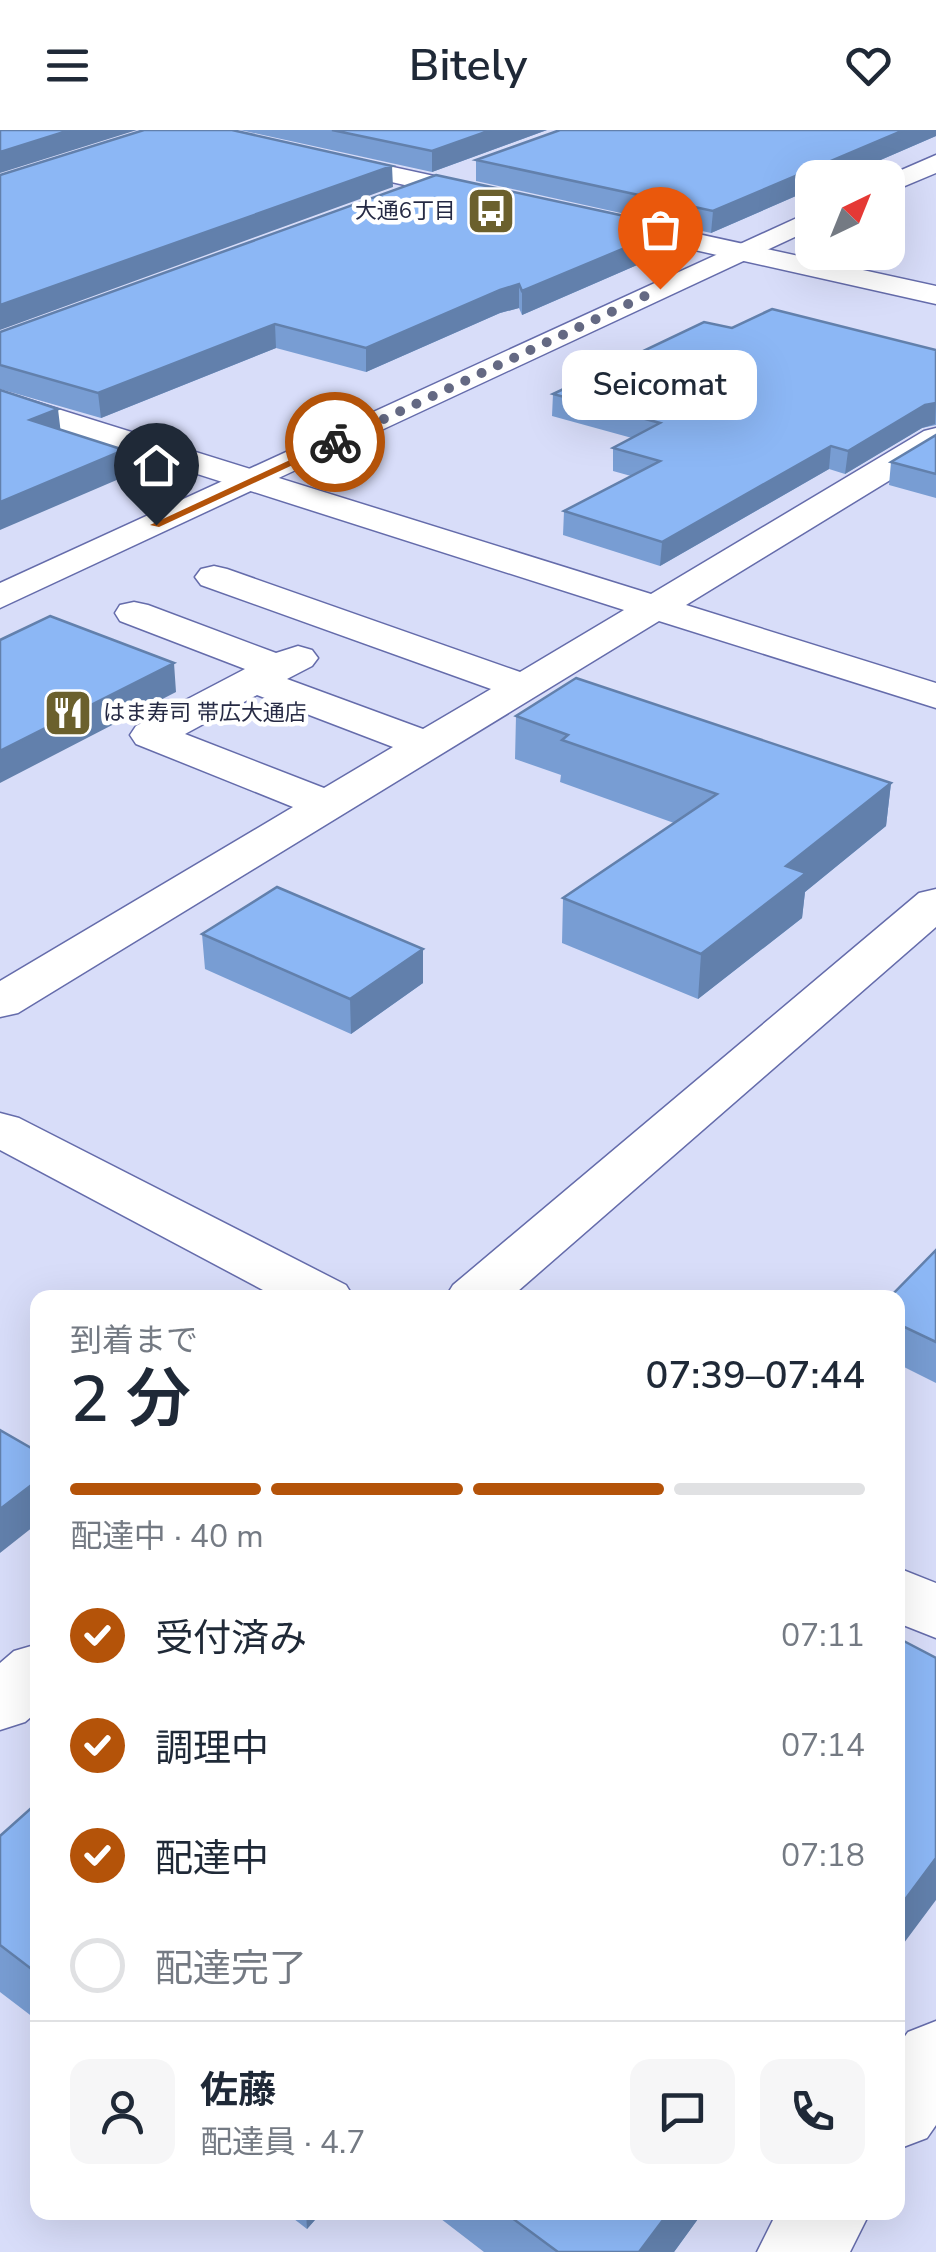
<!DOCTYPE html>
<html lang="ja">
<head>
<meta charset="utf-8">
<style>
  body { margin:0; font-family:"Nunito Sans","Noto Sans JP",sans-serif; background:#f6f6f7; color:#1f2937; height:100vh; display:flex; flex-direction:column; font-size:38px; white-space:nowrap }
  * { box-sizing:border-box; margin:0 }
  p { font-size:32px; color:#747a83 }
  .icon { flex:none; width:55px; height:55px; fill:none; stroke:currentColor; stroke-width:2; stroke-linecap:round; stroke-linejoin:round }
  .map { position:relative; flex:1; overflow:hidden }
  .drawer { position:absolute; left:30px; top:1160px; width:875px; height:930px; display:flex; flex-direction:column; background:#fff; border-radius:20px; box-shadow:0 10px 40px #0002 }
  .drawer>* { flex:none }
  .needle { width:65px; rotate:43deg }
  .tools { position:absolute; left:795px; top:30px; display:grid; gap:20px }
  .tools a { display:grid; place-items:center; width:110px; height:110px; border-radius:20px; background:#fff; box-shadow:0 10px 40px #0002; font-size:50px }
  .pin { position:absolute; display:grid; place-items:center; width:85px; height:85px; color:#fff; margin:-102px -42px; border-radius:50% 50% 50% 0; rotate:-45deg; box-shadow:0 0 10px #0007 }
  .pin .icon { rotate:45deg }
  .courier { position:absolute; display:grid; place-items:center; width:100px; height:100px; margin:-50px; border:8px solid #b45309; border-radius:50%; background:#fff; color:#222; box-shadow:0 2px 12px #0007 }
  .bubble { position:absolute; height:70px; border-radius:20px; background:#fff; box-shadow:0 10px 40px #0002; font-size:32px; font-weight:600; line-height:70px; text-align:center }
  .summary em { font-style:normal; font-weight:600 }
  .summary div { display:flex; flex-direction:column-reverse }
  .summary { display:flex; align-items:center; justify-content:space-between; height:170px; padding:0 40px }
  h1 { font-size:65px; font-weight:600; line-height:75px }
  .bar { display:grid; grid-template-columns:repeat(4,1fr); gap:15px 10px; align-content:center; height:120px; padding:0 40px }
  .bar i { height:12px; border-radius:8px; background:#e0e1e3 }
  .bar .on { background:#b45309 }
  .bar p { grid-column:span 4 }
  .line { display:flex; align-items:center; gap:25px; padding:0 40px; border-top:2px solid #e0e1e3 }
  .line div { flex:1 }
  .round { display:grid; place-items:center; flex:none; width:105px; height:105px; border-radius:20px; background:#f6f6f7 }
  ol { padding:0 40px; list-style:none }
  li { display:flex; align-items:center; gap:30px; height:110px }
  li p { margin-inline-start:auto }
  li .icon { padding:10px; border-radius:50%; background:#b45309; color:#fff; stroke-width:4 }
  li:last-child { color:#747a83 }
  li i { width:55px; height:55px; border:5px solid #e0e1e3; border-radius:50% }
  header { display:flex; justify-content:space-between; align-items:center; height:130px; padding:0 40px; background:#fff; font-size:45px; font-weight:600 }
  .map>svg:first-child { display:block }
</style>
</head>
<body>
<header><svg class="icon" aria-label="menu" viewBox="0 0 24 24"><path d="M4 6h16M4 12h16M4 18h16"/></svg>Bitely<svg class="icon" aria-label="heart" viewBox="0 0 24 24"><path d="M12 20l-8-8c-3-5 5-10 8-4 3-6 11-1 8 4z"/></svg></header>
<div class="map">
<svg width="936" height="2122" viewBox="0 0 936 2122">
  <rect width="100%" height="100%" fill="#d8ddf9"/>
  <g fill="none" stroke-linecap="round" stroke-linejoin="round">
    <g stroke="#656cab" stroke-width="3">
      <path id="minor" d="M178,0H223L494,59L507,67L494,75L190,7Z
        M602,83L936,156V174L592,97L588,91Z
        M0,261L651,464L924,301L936,298V322L686,475L936,553V578L659,491L18,883L0,887V851L293,677L136,614L130,605L136,596L245,539L120,491L115,483L120,475L134,472L148,475L276,523L298,516L312,520L318,528L312,536L287,549L423,599L491,559L201,455L195,447L201,439L214,436L227,439L520,542L624,480L0,281ZM257,565L393,617L324,658L185,604Z
        M936,759V797L510,1168H445L453,1155L919,763Z
        M0,983L19,988L346,1155L354,1168H278L0,1020Z
        M898,1438L936,1453V1508L898,1493Z
        M38,1514V1581L25,1592L0,1600V1533L14,1521Z
        M936,1891V1995L927,2008L898,2019V1916L908,1902Z
        M777,2082H870L850,2122H757Z"/>
    </g>
    <g stroke="#656cab" stroke-width="3">
      <path id="highway" d="M936,25V43L888,63V48H883Z
        M812,81V99L0,478V453Z"/>
    </g>
    <use href="#minor" fill="#fff" fill-rule="evenodd"/>
    <use href="#highway" fill="#fff" fill-rule="evenodd"/>
  </g>
  <path fill="#789dd3" d="M240,0H547L432,42Z
    M936,0V6L839,48H812V59L711,103L476,51V30Z
    M674,119L522,185L519,178L500,183L366,242L276,218L101,288L0,259V202Z
    M732,198L936,220V295L922,298L845,344L829,339L660,436L563,405L564,381L631,346L613,341V318L632,308L552,286L553,264Z
    M936,305V368L889,355L891,332Z
    M516,586L891,653L886,696L805,762L802,788L698,869L562,813L563,768L674,693L560,652L561,645L515,629Z
    M202,804L423,819V853L351,904L205,839Z
    M936,1120V1253L898,1234V1168Z
    M38,1672V1891L0,1862V1706Z
    M285,2082H322L307,2099Z
    M432,2082H703L674,2122H484Z"/>
  <path fill="#6280ac" d="M70,0H137L0,43V22Z
    M491,0H547L432,42V21Z
    M904,0H936V6L839,48H812V59L711,103L713,81Z
    M392,36L393,57L0,200V175Z
    M675,97L674,119L522,185V161Z
    M519,154V178L500,183L366,242V218L500,160Z
    M275,194L276,218L101,288L98,263Z
    M936,273L935,294L922,298L845,344L848,321L925,275Z
    M58,279L61,304L30,290Z
    M831,316L829,339L660,436L662,412Z
    M124,320L126,346L0,400V372Z
    M174,533L176,562L0,653V621Z
    M891,653L886,696L805,762L802,788L698,869L701,824L786,736Z
    M423,819V853L351,904L350,869Z
    M38,1350V1393L0,1423V1379Z
    M936,1728V1770L898,1821V1779Z
    M306,2082H322L307,2099Z
    M669,2082H703L674,2122H639Z"/>
  <path fill="#8cb7f5" stroke="#6280ac" stroke-width="2.5" d="M0,0H70L0,22Z
    M144,0H232L392,36L0,175V45Z
    M332,0H491L432,21Z
    M560,0H904L713,81L476,30Z
    M436,45L675,97L522,161L519,154L500,160L366,218L275,194L98,263L0,235V202Z
    M772,179L936,220V273L925,275L848,321L831,316L662,412L564,381L660,331L613,318L660,293L553,264L704,192L732,198Z
    M0,260L58,279L30,290L124,320L0,372Z
    M936,305V344L891,332Z
    M50,486L174,533L0,621V510Z
    M576,548L891,653L786,736L806,743L701,824L563,768L717,664L562,610L568,605L516,586Z
    M277,757L423,819L350,869L202,804Z
    M936,1120V1212L898,1194V1168H889Z
    M0,1300L38,1322V1350L0,1379Z
    M898,1508L936,1528V1728L898,1779Z
    M38,1672V1844L0,1815V1706Z
    M504,2082H669L639,2122H558Z"/>
  <path fill="#b45309" d="M335,309L338,314L159,397L150,395Z"/>
  <g fill="none" stroke-linecap="round" stroke-linejoin="round">
    <path stroke="#646983" stroke-width="10" stroke-dasharray="0 18" d="M335,312L660,159"/>
  </g>
  <defs>
    <g id="bus-square" transform="scale(2.5)"><rect x="-9" y="-9" width="18" height="18" rx="4" fill="#6b602d" stroke="#fff"/><path d="M-5-6H5V4H4V6H2V4H-2V6H-4V4H-5ZM-3.5-4V0h7V-4ZM-3.5 1.2v1.5H-2V1.2ZM2 1.2v1.5H3.5V1.2Z" fill="#fff"/></g>
    <g id="restaurant-square" transform="scale(2.5)"><rect x="-9" y="-9" width="18" height="18" rx="4" fill="#6b602d" stroke="#fff"/><path d="M-5-6h1v4h1v-4h1v4h1v-4h1v5L-1.5 .5V6h-2V.5L-5-1ZM5-6V6H3V1.5H1.5Q1.5-4 5-6Z" fill="#fff"/></g>
  </defs>
  <g fill-rule="evenodd">
    <use href="#bus-square" x="491" y="81"/>
    <use href="#restaurant-square" x="68" y="583"/>
  </g>
  <g text-anchor="middle" dominant-baseline="central" stroke-width="9" stroke-linejoin="round" paint-order="stroke">
    <g font-size="22" fill="#262a44" stroke="#fff" text-anchor="end">
      <text x="456" y="81">大通6丁目</text>
      <text x="103" y="583" text-anchor="start">はま寿司 帯広大通店</text>
    </g>
  </g>
</svg>
<div class="tools">
<a><svg class="needle" viewBox="-14 -14 28 28"><path d="M0-13l5 13h-10z" fill="#e53935"/><path d="M0 13l5-13h-10z" fill="#747a83"/></svg></a>
</div>
<div class="pin" style="left:660px;top:159px;background:#ea580c"><svg class="icon" aria-label="bag" viewBox="0 0 24 24"><path d="M5 8h14l-1 12H6zM9 8a3 3 0 0 1 6 0"/></svg></div>
<div class="pin" style="left:156px;top:395px;background:#1f2937"><svg class="icon" aria-label="home" viewBox="0 0 24 24"><path d="M3 11l9-7 9 7M6 9v11h12V9"/></svg></div>
<div class="courier" style="left:335px;top:312px"><svg class="icon" aria-label="bike" viewBox="0 0 24 24"><circle cx="6" cy="16" r="4"/><circle cx="18" cy="16" r="4"/><path d="M6 16l4-8h5l3 8M10 8l3 8H6M13 5h3"/></svg></div>
<div class="bubble" style="left:562px;top:220px;width:195px">Seicomat</div>
<section class="drawer">
<div class="summary"><div><h1>2 分</h1><p>到着まで</p></div><em>07:39–07:44</em></div>
<div class="bar"><i class="on"></i><i class="on"></i><i class="on"></i><i></i><p>配達中 · 40 m</p></div>
<ol>
<li><svg class="icon" aria-label="check" viewBox="0 0 24 24"><path d="M5 12l5 5 9-10"/></svg>受付済み<p>07:11</p></li>
<li><svg class="icon" aria-label="check" viewBox="0 0 24 24"><path d="M5 12l5 5 9-10"/></svg>調理中<p>07:14</p></li>
<li><svg class="icon" aria-label="check" viewBox="0 0 24 24"><path d="M5 12l5 5 9-10"/></svg>配達中<p>07:18</p></li>
<li><i></i>配達完了</li>
</ol>
<div class="line" style="height:180px"><a class="round"><svg class="icon" aria-label="person" viewBox="0 0 24 24"><circle cx="12" cy="8" r="4"/><path d="M4 21q1-7 8-7t8 7"/></svg></a><div><b>佐藤</b><p>配達員 · 4.7</p></div><a class="round"><svg class="icon" aria-label="chat" viewBox="0 0 24 24"><path d="M4 5h16v11H9l-5 4z"/></svg></a><a class="round"><svg class="icon" aria-label="phone" viewBox="0 0 24 24"><path d="M5 4h4l2 5-3 2q2 4 5 5l2-3 5 2v4C11 20 4 13 5 4z"/></svg></a></div>
</section>
</div>
</body>
</html>
